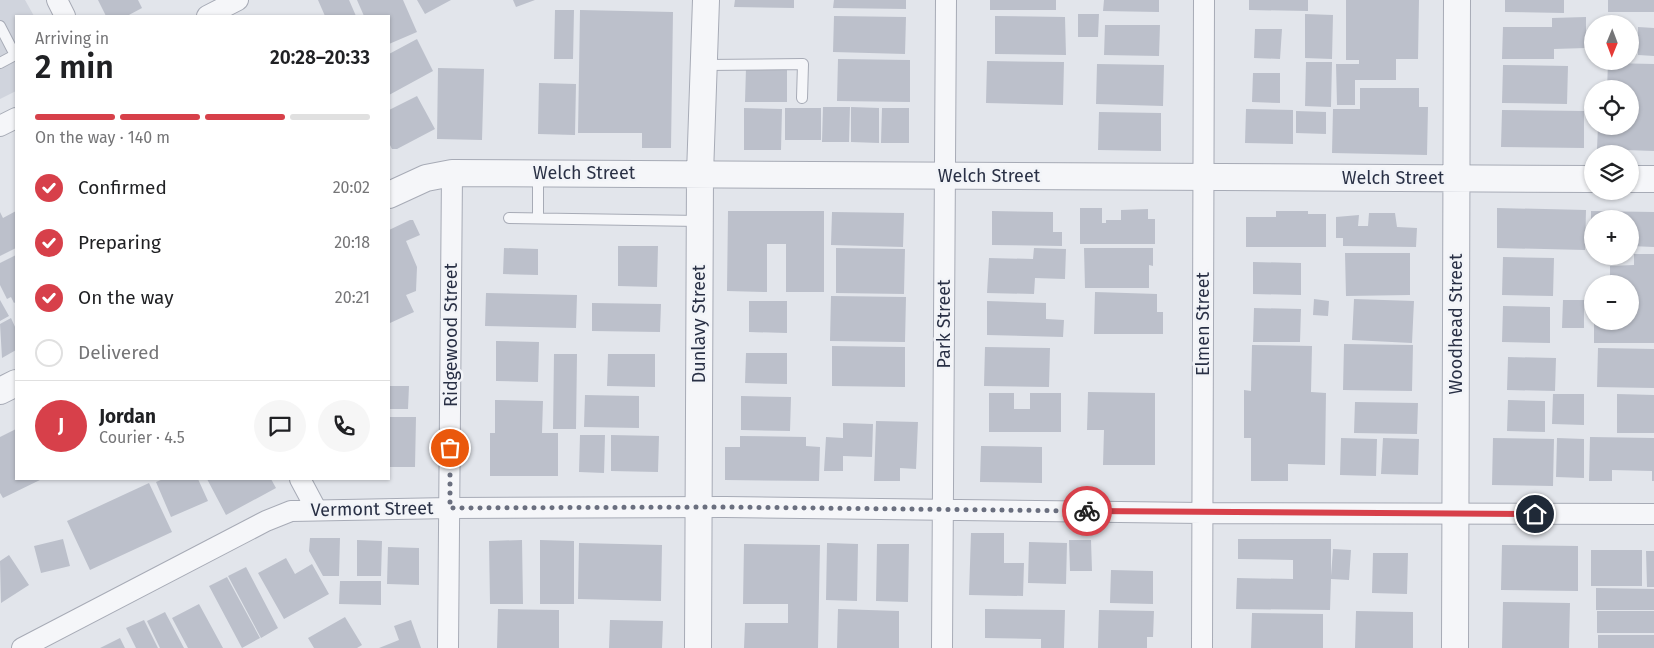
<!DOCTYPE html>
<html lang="en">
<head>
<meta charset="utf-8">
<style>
  body { margin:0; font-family:"Fira Sans",sans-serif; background:#f6f6f6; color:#202124; height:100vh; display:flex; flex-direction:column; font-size:19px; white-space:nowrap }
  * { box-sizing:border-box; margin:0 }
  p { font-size:16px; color:#757577 }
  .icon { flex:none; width:28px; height:28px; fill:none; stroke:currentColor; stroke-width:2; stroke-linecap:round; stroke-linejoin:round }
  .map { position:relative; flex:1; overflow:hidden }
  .panel { position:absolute; left:15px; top:15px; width:375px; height:465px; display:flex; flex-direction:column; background:#fff; border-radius:0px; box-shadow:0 1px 4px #0004 }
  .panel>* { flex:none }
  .needle { width:32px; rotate:181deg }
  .buttons { position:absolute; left:1584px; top:15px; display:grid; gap:10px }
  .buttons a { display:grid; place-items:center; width:55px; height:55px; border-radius:50%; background:#fff; box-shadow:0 1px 4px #0004; font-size:25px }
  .pin { position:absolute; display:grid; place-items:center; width:42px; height:42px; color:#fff; margin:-21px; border:2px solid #fff; border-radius:50%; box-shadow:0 1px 5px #0007 }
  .courier { position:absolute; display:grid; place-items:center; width:50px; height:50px; margin:-25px; border:4px solid #d7404a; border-radius:50%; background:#fff; color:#222; box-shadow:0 1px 6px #0007 }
  .head em { font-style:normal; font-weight:600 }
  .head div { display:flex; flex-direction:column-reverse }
  .head { display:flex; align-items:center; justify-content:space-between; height:85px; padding:0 20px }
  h1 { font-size:32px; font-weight:600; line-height:38px }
  .bar { display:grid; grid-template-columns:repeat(4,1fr); gap:8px 5px; align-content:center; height:60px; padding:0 20px }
  .bar i { height:6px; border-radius:4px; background:#e0e0e0 }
  .bar .active { background:#d7404a }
  .bar p { grid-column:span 4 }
  .line { display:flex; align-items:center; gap:12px; padding:0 20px; border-top:1px solid #e0e0e0 }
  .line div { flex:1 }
  .round { display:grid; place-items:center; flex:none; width:52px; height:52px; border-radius:26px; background:#f6f6f6 }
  ol { padding:0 20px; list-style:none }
  li { display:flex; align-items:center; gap:15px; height:55px }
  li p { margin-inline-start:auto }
  li .icon { padding:5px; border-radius:50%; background:#d7404a; color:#fff; stroke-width:4 }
  li:last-child { color:#757577 }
  li i { width:28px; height:28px; border:2px solid #e0e0e0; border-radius:50% }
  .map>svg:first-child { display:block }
</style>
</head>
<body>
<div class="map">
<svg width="1654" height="648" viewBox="0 0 1654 648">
  <rect width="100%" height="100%" fill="#e2e5eb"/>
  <path fill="#d0d4dd" d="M0,0H25L34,16H16V91L0,99Z"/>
  <path fill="#bcc0cb" d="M98,0H138L142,8L127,16H106Z
    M318,0H349L356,16H325Z
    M357,0H403L417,32L389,44V16H364Z
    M417,0H451L425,14Z
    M513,0H535L516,7Z
    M735,0H794V8L734,7Z
    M834,0H906V9L833,8Z
    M990,0H1056V10H990Z
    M1104,0H1159V12L1103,11Z
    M1249,0H1308V11L1249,10Z
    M1346,0H1419L1418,59H1396V80H1355V105H1337L1336,64H1359V60H1346Z
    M1505,0H1564V13L1505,12Z
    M1608,0H1654V12H1608Z
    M555,10H574L573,59H554Z
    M580,10L673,12L671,148H642V133H578Z
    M1078,14H1099L1098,37H1078Z
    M1305,14L1333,15L1332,59L1305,58Z
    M834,16L906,17L905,54L833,52Z
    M995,16L1065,17L1066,55L995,54Z
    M1586,17V48L1554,49V59H1502L1503,27H1552V18Z
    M1105,25H1160L1159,56L1104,55Z
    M1638,27L1654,28V56L1638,55Z
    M1255,29H1282L1280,59L1254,58Z
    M417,39L433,71L389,95V54Z
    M838,59L910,60V102L837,101Z
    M987,61L1064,62L1063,105L986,103Z
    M1306,62H1332L1331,107L1305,106Z
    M1608,63L1654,64V151L1597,149L1598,126H1630V89H1607Z
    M1097,64L1164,65L1163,106L1096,104Z
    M1503,65L1568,66L1567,104L1502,103Z
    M438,68L484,69L482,140L437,139Z
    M746,68H787V102H745Z
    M1253,73H1280V103L1252,102Z
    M539,83L576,84L575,135L538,134Z
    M1360,88H1419V107H1428L1427,155L1332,153L1333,109H1360Z
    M417,96L435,129L397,149H392L389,143V110Z
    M823,107H850L849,142H822Z
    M851,107L879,108V143L851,142Z
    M744,108L782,109L781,150H744Z
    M785,108H821V140H785Z
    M882,108H909V143H881Z
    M1246,109L1293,110V144L1245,143Z
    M1502,110L1584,111V148L1501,147Z
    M1296,111L1326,112V134L1296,133Z
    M1099,112L1161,113V151L1098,150Z
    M1080,208H1102V223H1106V220H1121V210L1148,209V219H1155V244H1080Z
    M1497,208L1586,210L1585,250L1497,248Z
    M16,211V248L0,256V212L3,218Z
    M728,211H824V292H786V244H767V292L727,291Z
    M992,211L1053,212V232H1062V246L992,245Z
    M1276,211H1308V214H1326V247H1246V217H1276Z
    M1591,211L1654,212V247L1630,246V219H1591Z
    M832,212L904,213L903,247L831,245Z
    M1369,213H1395L1397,227L1417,228L1416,247L1343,246V238H1336V217L1359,215L1358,226H1368Z
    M410,220H413L420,235L406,241L417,267L416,291L406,295L414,312L390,323L389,230Z
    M618,246H658L657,287L618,286Z
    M504,248L538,249V275L503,274Z
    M836,248L905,249L904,294L836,293Z
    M1034,248L1066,249L1065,279L1035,278L1034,294L987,293L989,258L1033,259Z
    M1084,248H1153V266L1149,265V288H1085Z
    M1345,253H1410V295L1346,296Z
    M1634,254H1654V343H1594V321H1630V284H1610V266L1634,265Z
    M16,255V302L14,303L11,297L7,299L0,285V263Z
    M1503,257L1554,258L1553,296L1502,295Z
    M1253,262L1301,263V295L1253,294Z
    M1095,292L1157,294V312H1163V334H1094Z
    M486,293L577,295L576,328L485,326Z
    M831,296L906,297L905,342L830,341Z
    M1314,299L1329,301L1328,316L1313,315Z
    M1354,299L1414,301L1412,343L1352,340Z
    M0,300L9,316L0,321Z
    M1563,300H1584V328H1562Z
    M749,301H787V333L749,332Z
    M987,301L1046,303V319L1064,320L1063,337L987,335Z
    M592,303L661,304L660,332L592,331Z
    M1503,306L1550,307V343L1502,342Z
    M1254,308L1301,309L1300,342H1253Z
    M11,318L16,329V350L2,358L0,324Z
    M496,341L539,342L538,382L496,381Z
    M1344,344L1413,345L1412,391L1343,390Z
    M1252,345L1312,346L1311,392L1326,393L1325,465L1288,464V481H1251V438H1244V390L1251,391Z
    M832,346L905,347V387L832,386Z
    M985,347L1050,348L1049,387L984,386Z
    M1598,348L1654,349V388L1597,387Z
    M746,353H787V384L745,383Z
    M554,354H577L576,429H553Z
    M608,354H655V387L607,386Z
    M1508,357L1556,358L1555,391L1507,390Z
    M389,386H409L408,409H389Z
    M1088,392L1155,393V465H1103L1104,430H1087Z
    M989,393H1014V409H1030V393H1061V432H989Z
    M1553,394H1584V425L1552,424Z
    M1617,394L1654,395V433H1617Z
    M585,395L639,396V428L584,427Z
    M741,396L791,397L790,431L741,430Z
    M495,400L543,401L542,433H558V476H490V433H495Z
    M1508,400L1545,401V432L1507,431Z
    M1355,402L1418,403L1417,434L1354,433Z
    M389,417H416L415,467H389Z
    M876,421L918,422L916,469L900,468V481H874Z
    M843,423L873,424L872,457L843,456V471H824L826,437L843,438Z
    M16,429V479H42L3,498L0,493V437Z
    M580,435H605L604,473L579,472Z
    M611,435L659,436L658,472L611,471Z
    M740,436L806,437V446L820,447L819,481L725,480V447H740Z
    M1590,437L1654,438V481H1652V471L1612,470V481H1589Z
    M1341,438L1377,439L1376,476L1340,475Z
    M1383,438L1419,439L1418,475L1381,474Z
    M1493,438L1554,439L1553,486L1492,485Z
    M1557,438L1584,439V478L1556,477Z
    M981,446L1042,447V483L980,482Z
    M163,479H198L208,501L171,517L156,482Z
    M207,479H271L276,488L226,515Z
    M149,483L172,532L90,570L67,521Z
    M971,533H1004V563H1024L1023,596L969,595Z
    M310,538H340L339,576H323L309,551Z
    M63,539L70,566L41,573L34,546Z
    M1238,539H1331V576L1333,549L1351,550L1349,580L1331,579L1330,610L1236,609L1237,578L1293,579V560L1238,559Z
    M357,540L382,541L381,576H357Z
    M522,540L523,604H490L489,541Z
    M540,540L574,541V604H540Z
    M1069,540H1091L1092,571H1070Z
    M1029,542L1067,543L1066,584L1028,583Z
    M579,543L662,545L661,601L578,599Z
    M827,543L858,544L857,601L826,600Z
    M744,544L820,545L818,648H744L745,623H788V604H743Z
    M877,544H909L908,602L876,601Z
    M1502,545L1578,546V591L1501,590Z
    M388,547L419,548V585L387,584Z
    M1591,550H1642V586H1591Z
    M1646,551H1654V587H1647Z
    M1373,553H1408L1407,594L1372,593Z
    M9,555L29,585L1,603L0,561Z
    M286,558L295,574L312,564L329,594L284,619L258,573Z
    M246,567L278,628L261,638L228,576Z
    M1111,570L1153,571V604L1110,603Z
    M227,577L260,638L242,648L209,586Z
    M340,581H381V605L339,604Z
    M1596,588L1654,589V610H1596Z
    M1503,602L1570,603L1569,648H1502Z
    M199,604L223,648H188L172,618Z
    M498,609L559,610V648H497Z
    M838,609L899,611V648H837Z
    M985,609L1065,610L1064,648H1041V639L985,638Z
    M1099,610L1154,611L1153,637H1147V648H1098Z
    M1356,611L1413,612V648H1355Z
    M1597,611H1654V633H1597Z
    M165,612L184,648H160L147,621Z
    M1252,613L1323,614V648H1251Z
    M345,617L362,645L357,648H314L308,638Z
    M144,620L158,648H136L126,628Z
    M411,620L421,648H379L399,640L394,626Z
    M610,620L663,621L662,648H609Z
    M1598,635H1654V648H1598Z
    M120,638L125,648H100Z"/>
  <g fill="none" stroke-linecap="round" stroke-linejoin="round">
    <g stroke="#a7abb6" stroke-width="12">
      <path id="service" d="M0,26L15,55L0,63
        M705,65L803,64L802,98
        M509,218L699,221
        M538,218V174"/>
    </g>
    <g stroke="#a7abb6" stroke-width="22">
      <path id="minor" d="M57,0L65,16
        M207,16L238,0
        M0,126L16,118
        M300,479L316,509
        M22,648L266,521L291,511L450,508L725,507L1202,513L1654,514
        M448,648L452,173
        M942,648L946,0
        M1202,648L1204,0"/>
    </g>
    <g stroke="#a7abb6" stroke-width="28">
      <path id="tertiary" d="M1630,179H1654
        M389,195L426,178L452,173L1592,179
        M0,391L16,383
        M698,648L700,174L706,0
        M1455,648L1457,0"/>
    </g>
    <use href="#service" stroke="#f5f6f9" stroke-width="10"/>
    <use href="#minor" stroke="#f5f6f9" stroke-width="20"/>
    <use href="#tertiary" stroke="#f5f6f9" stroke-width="26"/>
  </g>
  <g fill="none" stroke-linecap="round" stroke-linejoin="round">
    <path stroke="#6a6f7f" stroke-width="5" stroke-dasharray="0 9" d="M450,448V508L724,507L1087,511"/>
    <path stroke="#d7404a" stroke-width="6" d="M1087,511L1535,514"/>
  </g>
  <g text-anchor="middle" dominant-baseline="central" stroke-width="5" stroke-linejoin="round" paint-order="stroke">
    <g font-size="18" fill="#293045" stroke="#f2f4f8">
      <text x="584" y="173">Welch Street</text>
      <text x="989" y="176">Welch Street</text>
      <text x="1393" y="178">Welch Street</text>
      <text transform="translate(699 324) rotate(-90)">Dunlavy Street</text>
      <text transform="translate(944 324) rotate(-90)">Park Street</text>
      <text transform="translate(1203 324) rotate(-90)">Elmen Street</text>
      <text transform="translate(1456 324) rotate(-90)">Woodhead Street</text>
      <text transform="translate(451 335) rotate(-90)">Ridgewood Street</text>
      <text transform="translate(372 509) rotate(-1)">Vermont Street</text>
    </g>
  </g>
</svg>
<div class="buttons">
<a><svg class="needle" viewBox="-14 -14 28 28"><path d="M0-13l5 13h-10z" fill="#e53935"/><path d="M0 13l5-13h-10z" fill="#757577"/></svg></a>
<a><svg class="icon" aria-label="locate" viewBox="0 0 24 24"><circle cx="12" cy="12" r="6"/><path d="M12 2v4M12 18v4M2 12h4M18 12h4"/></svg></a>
<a><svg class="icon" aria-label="layers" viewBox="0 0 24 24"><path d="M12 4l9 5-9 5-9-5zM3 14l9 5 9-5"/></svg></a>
<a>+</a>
<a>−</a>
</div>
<div class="pin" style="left:450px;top:448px;background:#ea580c"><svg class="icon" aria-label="bag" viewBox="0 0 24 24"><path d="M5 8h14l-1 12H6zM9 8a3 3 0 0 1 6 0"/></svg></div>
<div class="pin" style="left:1535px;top:514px;background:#1f2937"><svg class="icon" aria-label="home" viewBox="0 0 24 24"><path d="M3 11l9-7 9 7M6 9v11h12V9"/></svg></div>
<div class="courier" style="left:1087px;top:511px"><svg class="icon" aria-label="bike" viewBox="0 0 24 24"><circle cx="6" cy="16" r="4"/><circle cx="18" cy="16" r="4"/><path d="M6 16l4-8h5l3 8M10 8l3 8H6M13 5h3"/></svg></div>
<section class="panel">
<div class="head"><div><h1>2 min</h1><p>Arriving in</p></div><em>20:28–20:33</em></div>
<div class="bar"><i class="active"></i><i class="active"></i><i class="active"></i><i></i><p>On the way · 140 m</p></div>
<ol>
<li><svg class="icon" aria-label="check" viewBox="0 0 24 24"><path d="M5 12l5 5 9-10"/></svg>Confirmed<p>20:02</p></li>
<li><svg class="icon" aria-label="check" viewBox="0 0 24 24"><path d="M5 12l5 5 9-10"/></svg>Preparing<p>20:18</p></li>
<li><svg class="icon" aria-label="check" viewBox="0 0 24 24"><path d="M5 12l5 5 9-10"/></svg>On the way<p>20:21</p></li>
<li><i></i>Delivered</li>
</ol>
<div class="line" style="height:90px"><b class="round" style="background:#d7404a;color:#fff">J</b><div><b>Jordan</b><p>Courier · 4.5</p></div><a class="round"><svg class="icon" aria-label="chat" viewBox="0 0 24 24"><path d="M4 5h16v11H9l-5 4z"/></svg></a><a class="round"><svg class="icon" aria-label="phone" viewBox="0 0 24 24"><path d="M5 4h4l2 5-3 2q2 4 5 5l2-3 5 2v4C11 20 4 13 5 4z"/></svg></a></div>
</section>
</div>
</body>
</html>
